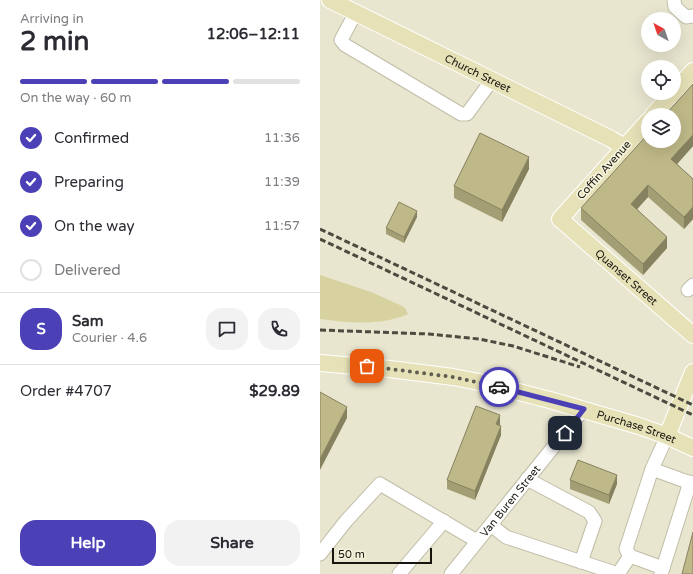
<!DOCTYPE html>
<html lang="en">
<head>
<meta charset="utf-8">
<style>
  body { margin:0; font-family:"Varela Round",sans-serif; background:#f2f2f3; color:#2b2b33; height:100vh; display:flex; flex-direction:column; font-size:15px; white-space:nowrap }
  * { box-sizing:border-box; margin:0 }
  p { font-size:13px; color:#7c7c81 }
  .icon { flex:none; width:22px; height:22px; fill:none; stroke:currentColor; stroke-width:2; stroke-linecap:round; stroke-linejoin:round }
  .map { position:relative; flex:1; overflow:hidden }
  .sheet { display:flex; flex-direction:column; background:#fff; width:320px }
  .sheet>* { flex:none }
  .needle { width:26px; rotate:320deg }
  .buttons { position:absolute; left:321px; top:12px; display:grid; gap:8px }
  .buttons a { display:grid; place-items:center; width:40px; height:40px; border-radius:50%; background:#fff; box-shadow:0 4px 16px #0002; font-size:20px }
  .scale { position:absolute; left:12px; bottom:10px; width:100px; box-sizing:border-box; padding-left:4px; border:2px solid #17160e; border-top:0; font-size:11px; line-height:14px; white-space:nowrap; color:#17160e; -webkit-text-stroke:3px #f6f3dc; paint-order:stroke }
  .pin { position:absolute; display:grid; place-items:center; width:34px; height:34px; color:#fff; margin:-17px; border-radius:8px; box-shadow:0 2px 6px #0006 }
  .courier { position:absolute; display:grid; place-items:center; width:40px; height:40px; margin:-20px; border:3px solid #4c40b7; border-radius:50%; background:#fff; color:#222; box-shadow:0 1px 5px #0007 }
  .summary em { font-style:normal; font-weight:800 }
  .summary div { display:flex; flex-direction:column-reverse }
  .summary { display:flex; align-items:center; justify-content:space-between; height:68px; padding:0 20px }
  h1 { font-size:26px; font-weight:800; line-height:30px }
  .bar { display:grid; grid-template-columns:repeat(4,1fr); gap:6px 4px; align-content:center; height:48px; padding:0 20px }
  .bar i { height:5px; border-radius:3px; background:#e1e1e2 }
  .bar .on { background:#4c40b7 }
  .bar p { grid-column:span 4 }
  .line { display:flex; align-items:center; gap:10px; padding:0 20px; border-top:1px solid #e1e1e2 }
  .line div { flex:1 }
  .round { display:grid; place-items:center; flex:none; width:42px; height:42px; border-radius:16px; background:#f2f2f3 }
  ol { padding:0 20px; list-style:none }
  li { display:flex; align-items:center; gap:12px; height:44px }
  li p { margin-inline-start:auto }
  li .icon { padding:4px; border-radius:50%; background:#4c40b7; color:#fff; stroke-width:4 }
  li:last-child { color:#7c7c81 }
  li i { width:22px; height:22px; border:2px solid #e1e1e2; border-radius:50% }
  .cta { display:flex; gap:8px; margin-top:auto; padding:8px 20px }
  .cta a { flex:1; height:46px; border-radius:16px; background:#4c40b7; color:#fff; font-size:16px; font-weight:800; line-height:46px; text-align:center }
  .cta a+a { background:#f2f2f3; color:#2b2b33 }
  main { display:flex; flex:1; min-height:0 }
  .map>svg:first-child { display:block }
</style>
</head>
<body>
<main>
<section class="sheet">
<div class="summary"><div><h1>2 min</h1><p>Arriving in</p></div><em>12:06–12:11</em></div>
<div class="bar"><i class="on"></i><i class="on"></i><i class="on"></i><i></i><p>On the way · 60 m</p></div>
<ol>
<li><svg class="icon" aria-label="check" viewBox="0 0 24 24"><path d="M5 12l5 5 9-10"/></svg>Confirmed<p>11:36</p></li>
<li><svg class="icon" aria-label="check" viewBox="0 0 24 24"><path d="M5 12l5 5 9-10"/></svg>Preparing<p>11:39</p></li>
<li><svg class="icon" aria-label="check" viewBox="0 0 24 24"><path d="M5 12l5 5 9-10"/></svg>On the way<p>11:57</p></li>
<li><i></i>Delivered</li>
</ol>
<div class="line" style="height:72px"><b class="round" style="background:#4c40b7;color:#fff">S</b><div><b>Sam</b><p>Courier · 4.6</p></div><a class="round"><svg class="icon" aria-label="chat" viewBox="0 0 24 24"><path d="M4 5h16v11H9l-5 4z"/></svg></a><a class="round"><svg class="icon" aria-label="phone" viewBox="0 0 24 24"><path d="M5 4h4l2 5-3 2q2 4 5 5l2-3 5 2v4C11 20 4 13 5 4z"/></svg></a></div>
<div class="line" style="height:52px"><div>Order #4707</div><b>$29.89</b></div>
<div class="cta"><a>Help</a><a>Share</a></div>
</section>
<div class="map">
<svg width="373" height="574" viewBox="0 0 373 574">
  <rect width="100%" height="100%" fill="#e8e6cf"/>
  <path fill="#d8d2a1" d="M0,275L51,292L80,305L85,308L88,314C61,326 29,323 0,319Z"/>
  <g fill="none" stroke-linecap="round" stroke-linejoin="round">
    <g stroke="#c0bda7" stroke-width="15">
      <g id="minor">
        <path d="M354,0L355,7L366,17L373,16"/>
        <path d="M36,12L21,40L25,45L141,114H147L172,80"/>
        <path d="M368,290L373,285"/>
        <path d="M332,469L347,436"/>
        <path d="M207,479L269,512L275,521L261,562"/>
        <path d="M171,525L186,537L298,574L310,556"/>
        <path d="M0,554L26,521L60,484L157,541"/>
        <path d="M343,568L370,482"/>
        <path d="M79,574L124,521"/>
        <path id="s1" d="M131,574L264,409"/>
        <path d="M341,574L343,568L310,556L306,549L332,469L373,484"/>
      </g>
    </g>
    <g stroke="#fff" stroke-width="18">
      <g id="major">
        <path id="s2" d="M10,0L291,139L304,147"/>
        <path d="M354,92L373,71"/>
        <path d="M333,115L353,93"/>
        <path id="s3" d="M328,121L240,219L373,335"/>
        <path id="s4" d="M0,363L70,369L133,377L164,383L230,400L319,426L347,436L373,448"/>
        <path d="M347,436L373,372"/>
      </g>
    </g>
    <use href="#minor" stroke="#fff" stroke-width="13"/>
    <use href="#major" stroke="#e6e1b7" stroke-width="16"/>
    <path stroke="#4c4b3f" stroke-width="3" stroke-dasharray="6 3" stroke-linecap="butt" d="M0,229L373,405
      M0,239L373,415
      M0,330L109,334L159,339L193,346L260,367"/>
  </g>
  <path fill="#a49e75" d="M373,84V146L357,164L373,179V219L364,229L328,197L317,209L347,248L323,275L261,220V208Z
    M209,169L182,222L134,198V186Z
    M97,217L84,243L66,234V228Z
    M180,425L179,426L181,435L155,500L127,489V480Z
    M250,480L297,484L289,504L250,489Z"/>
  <path fill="#86815f" d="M373,134V146L351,171V159Z
    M209,157V169L182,222V210Z
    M328,185V197L311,216V204Z
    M373,207V219L364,229V217Z
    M97,211V217L84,243V237Z
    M347,237V248L323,275V264Z
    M27,407V418L0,470V459Z
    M180,415V425L176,434V424Z
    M181,426V435L155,500V491Z
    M297,475V484L289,504V495Z"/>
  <path fill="#bfb888" stroke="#86815f" d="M373,84V135L351,159L373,179V207L364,217L328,185L311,204L347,237L323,264L261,208L328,134V141H354V115H345Z
    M160,133L209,157L182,210L134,186Z
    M79,202L97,211L84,237L66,228Z
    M0,392L27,407L0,459Z
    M156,406L180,415L176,424L181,426L155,491L127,480Z
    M258,460L297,475L289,495L250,480Z
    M373,532V574H362Z"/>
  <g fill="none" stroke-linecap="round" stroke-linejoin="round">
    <path stroke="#605f52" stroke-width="4" stroke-dasharray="0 7.2" d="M47,366L133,377L179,387"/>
    <path stroke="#4c40b7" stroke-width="5" d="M179,387L264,409L245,433"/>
  </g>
  <g text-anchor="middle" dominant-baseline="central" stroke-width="3.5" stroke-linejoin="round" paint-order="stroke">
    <g font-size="11" fill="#17160e" stroke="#f6f3dc">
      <text stroke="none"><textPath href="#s2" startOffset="165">Church Street</textPath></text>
      <text transform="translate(284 170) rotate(-48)">Coffin Avenue</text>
      <text stroke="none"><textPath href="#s3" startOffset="220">Quanset Street</textPath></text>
      <text stroke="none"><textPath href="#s4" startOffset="324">Purchase Street</textPath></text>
      <text stroke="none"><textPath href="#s1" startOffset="94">Van Buren Street</textPath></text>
    </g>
  </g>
</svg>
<div class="buttons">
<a><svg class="needle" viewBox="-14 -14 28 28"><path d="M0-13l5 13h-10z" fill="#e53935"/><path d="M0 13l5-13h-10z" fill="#7c7c81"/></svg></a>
<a><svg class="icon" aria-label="locate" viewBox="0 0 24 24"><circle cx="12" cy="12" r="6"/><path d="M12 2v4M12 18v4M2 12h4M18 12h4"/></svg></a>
<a><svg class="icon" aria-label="layers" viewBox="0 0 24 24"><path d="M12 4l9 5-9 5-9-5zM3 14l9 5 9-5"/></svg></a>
</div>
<div class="scale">50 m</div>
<div class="pin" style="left:47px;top:366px;background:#ea580c"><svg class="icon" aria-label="bag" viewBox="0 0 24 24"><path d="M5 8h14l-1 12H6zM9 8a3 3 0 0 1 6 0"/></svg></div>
<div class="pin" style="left:245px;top:433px;background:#1f2937"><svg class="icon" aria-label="home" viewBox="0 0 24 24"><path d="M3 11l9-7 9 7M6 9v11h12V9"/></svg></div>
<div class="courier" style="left:179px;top:387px"><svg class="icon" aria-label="car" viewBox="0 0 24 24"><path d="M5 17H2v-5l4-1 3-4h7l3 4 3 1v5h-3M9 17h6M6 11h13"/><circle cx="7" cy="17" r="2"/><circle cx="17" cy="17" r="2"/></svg></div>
</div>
</main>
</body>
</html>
